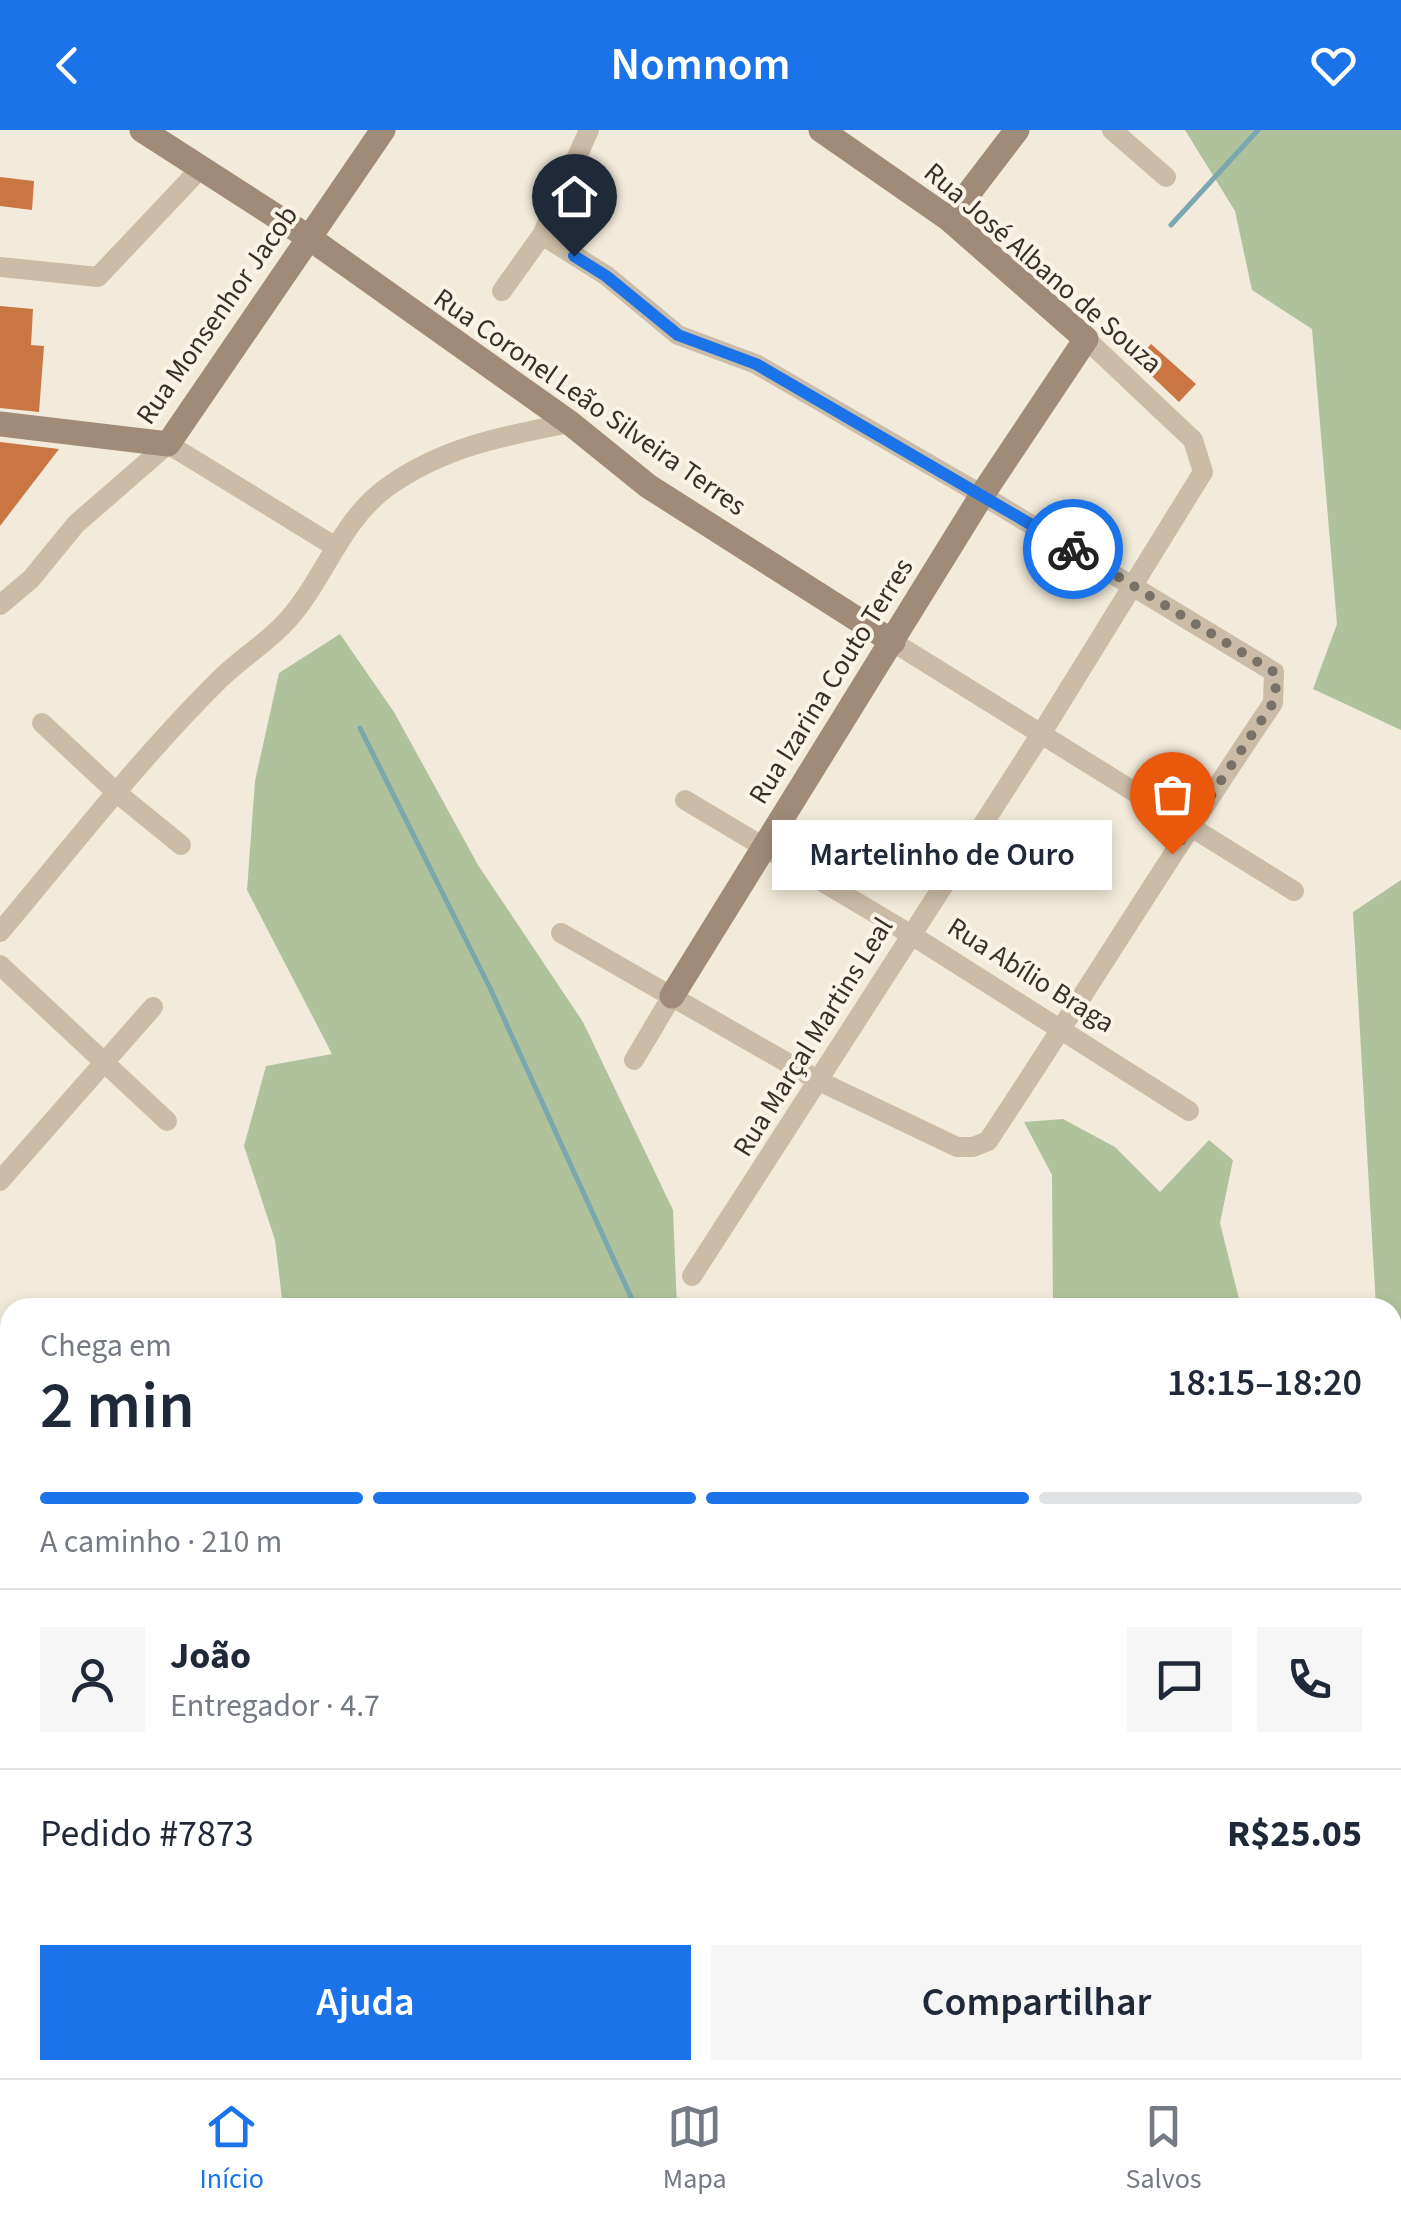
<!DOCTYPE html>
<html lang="pt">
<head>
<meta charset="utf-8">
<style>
  body { margin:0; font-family:"Source Sans 3",sans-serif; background:#f6f6f7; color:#1f2937; height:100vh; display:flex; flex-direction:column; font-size:38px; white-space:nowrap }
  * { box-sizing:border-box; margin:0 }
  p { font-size:32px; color:#747a83 }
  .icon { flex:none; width:55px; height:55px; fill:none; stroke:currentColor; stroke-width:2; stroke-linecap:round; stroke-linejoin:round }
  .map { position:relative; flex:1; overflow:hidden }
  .side { position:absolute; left:0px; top:1168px; width:1402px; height:782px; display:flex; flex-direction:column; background:#fff; border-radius:30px 30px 0 0; box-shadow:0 5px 15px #0003 }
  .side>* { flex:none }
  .pin { position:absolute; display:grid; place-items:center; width:85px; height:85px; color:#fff; margin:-102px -42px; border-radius:50% 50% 50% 0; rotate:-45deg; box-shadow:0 0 10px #0007 }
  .pin .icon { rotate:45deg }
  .courier { position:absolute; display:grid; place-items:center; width:100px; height:100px; margin:-50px; border:8px solid #1a73e8; border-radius:50%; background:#fff; color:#222; box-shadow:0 2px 12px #0007 }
  .bubble { position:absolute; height:70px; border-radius:0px; background:#fff; box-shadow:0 5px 15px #0003; font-size:32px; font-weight:600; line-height:70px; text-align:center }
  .overview em { font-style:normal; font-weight:600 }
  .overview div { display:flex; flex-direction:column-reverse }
  .overview { display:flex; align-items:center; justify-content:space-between; height:170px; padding:0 40px }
  h1 { font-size:65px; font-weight:600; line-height:75px }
  .bar { display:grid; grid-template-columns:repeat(4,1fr); gap:15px 10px; align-content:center; height:120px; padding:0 40px }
  .bar i { height:12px; border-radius:8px; background:#e0e1e3 }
  .bar .on { background:#1a73e8 }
  .bar p { grid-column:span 4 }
  .line { display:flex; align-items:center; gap:25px; padding:0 40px; border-top:2px solid #e0e1e3 }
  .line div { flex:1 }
  .round { display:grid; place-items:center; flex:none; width:105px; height:105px; border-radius:0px; background:#f6f6f7 }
  .primary-button { display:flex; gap:20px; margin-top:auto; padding:20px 40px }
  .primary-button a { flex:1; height:115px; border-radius:0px; background:#1a73e8; color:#fff; font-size:40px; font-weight:600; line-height:115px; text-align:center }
  .primary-button a+a { background:#f6f6f7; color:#1f2937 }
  header { display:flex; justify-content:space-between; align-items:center; height:130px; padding:0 40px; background:#1a73e8; color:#fff; font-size:45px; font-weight:600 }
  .menu { display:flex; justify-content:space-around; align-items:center; height:140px; border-top:2px solid #e0e1e3; background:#fff; font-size:28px; color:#747a83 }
  .menu a { display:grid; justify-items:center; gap:5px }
  .menu .on { color:#1a73e8 }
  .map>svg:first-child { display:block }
</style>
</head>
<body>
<header><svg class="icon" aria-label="back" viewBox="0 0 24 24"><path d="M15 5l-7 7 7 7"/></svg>Nomnom<svg class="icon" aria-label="heart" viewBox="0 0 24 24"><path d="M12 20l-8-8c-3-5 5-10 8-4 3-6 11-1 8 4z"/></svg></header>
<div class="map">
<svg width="1401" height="1948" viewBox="0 0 1401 1948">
  <rect width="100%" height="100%" fill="#f2ebdb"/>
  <path fill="#b0c29b" d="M1185,0H1401V600L1313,559L1337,494L1312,199L1252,160L1235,81Z
    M340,504L394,582L478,735L583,892L673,1080L677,1177H283L275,1110L244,1016L266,936L332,924L247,760L255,651L279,543Z
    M1401,750V1353L1393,1360L1392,1178L1376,1177L1353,782Z
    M1063,989L1115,1017L1160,1062L1209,1010L1233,1030L1220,1093L1241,1177H1053L1052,1045L1024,992Z
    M1401,1510V1948H1081L1082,1940H1392V1513Z
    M0,1565L10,1569V1895L0,1886Z
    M173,1940H529L526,1948H178Z
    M671,1940H923L922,1948H668Z"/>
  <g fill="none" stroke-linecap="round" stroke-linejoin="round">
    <path stroke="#7aa7b0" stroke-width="5" d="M1171,95L1258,0
      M360,598L490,858L636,1178
      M1392,1315L1401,1313
      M885,1948L886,1940"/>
  </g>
  <path fill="#c97643" d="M0,47L34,51L32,80L0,76Z
    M0,176L33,179L31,215L44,216L39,282L0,278Z
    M1151,214L1196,254L1179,272L1136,231Z
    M0,312L59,319L0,396Z"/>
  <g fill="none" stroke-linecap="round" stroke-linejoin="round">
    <path stroke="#cbbca7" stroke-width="20" d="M1112,0L1166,47
      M542,105L607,146L678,205L756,234L982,365L1274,542L1273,573C1175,717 1084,866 988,1011L973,1017H957L819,951L561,803
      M0,137L98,147L200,39
      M502,161L542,105L589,0
      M0,475L31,449L76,394L168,314L334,416
      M893,512L1294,761
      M42,593L117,663L181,715
      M685,670L910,804L1189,981
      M0,802C71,718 140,628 219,550C238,531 262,516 282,496C323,455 338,393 386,358C443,317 503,306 570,293
      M0,835L167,991
      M634,930L672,866
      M0,1051L153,877
      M692,1146L1041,604L1203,342L1193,310L1086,209"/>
    <path stroke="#9f8b78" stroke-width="25" d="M142,0L308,107L570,293L648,356L893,512
      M949,89L1017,0
      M0,294L168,314L383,0
      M672,866L982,365L1086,209L949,89L821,0"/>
    <path stroke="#584a3f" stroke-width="30" d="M1392,1483L1401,1480
      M1034,1940V1948"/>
  </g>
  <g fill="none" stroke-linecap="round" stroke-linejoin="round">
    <path stroke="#787167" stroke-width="10" stroke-dasharray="0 18" d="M1073,419L1274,542L1276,556L1273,573L1172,724"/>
    <path stroke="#1a73e8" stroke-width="12" d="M574,126L606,146L678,205L756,234L1073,419"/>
  </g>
  <g text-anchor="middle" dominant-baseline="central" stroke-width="8" stroke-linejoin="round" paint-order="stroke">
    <g font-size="28" fill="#372f28" stroke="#faf4e8">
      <text transform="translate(1043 138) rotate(41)">Rua José Albano de Souza</text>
      <text transform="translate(217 185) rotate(-55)">Rua Monsenhor Jacob</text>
      <text transform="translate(590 272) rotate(35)">Rua Coronel Leão Silveira Terres</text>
      <text transform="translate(831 551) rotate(-58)">Rua Izarina Couto Terres</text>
      <text transform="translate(1031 845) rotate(32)">Rua Abílio Braga</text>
      <text transform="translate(813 907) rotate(-58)">Rua Marçal Martins Leal</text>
    </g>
  </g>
</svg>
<div class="pin" style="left:1172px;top:724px;background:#ea580c"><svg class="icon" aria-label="bag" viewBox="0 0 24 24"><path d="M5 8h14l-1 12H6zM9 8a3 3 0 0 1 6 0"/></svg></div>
<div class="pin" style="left:574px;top:126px;background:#1f2937"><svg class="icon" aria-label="home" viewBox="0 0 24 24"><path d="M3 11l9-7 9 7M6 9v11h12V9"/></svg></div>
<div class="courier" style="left:1073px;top:419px"><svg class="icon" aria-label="bike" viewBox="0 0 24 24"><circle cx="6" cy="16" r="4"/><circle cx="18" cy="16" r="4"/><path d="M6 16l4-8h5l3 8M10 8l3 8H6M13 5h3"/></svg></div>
<div class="bubble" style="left:772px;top:690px;width:340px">Martelinho de Ouro</div>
<section class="side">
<div class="overview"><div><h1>2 min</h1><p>Chega em</p></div><em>18:15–18:20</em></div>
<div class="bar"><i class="on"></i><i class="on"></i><i class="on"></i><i></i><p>A caminho · 210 m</p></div>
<div class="line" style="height:180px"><a class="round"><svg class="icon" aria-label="person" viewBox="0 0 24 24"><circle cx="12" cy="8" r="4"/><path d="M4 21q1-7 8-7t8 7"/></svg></a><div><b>João</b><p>Entregador · 4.7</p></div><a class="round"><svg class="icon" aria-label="chat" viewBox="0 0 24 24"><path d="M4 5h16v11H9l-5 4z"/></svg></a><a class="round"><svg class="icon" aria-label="phone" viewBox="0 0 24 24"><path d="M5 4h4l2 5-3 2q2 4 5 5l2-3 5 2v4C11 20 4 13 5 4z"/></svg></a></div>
<div class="line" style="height:130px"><div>Pedido #7873</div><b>R$25.05</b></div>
<div class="primary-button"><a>Ajuda</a><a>Compartilhar</a></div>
</section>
</div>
<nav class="menu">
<a class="on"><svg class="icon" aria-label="home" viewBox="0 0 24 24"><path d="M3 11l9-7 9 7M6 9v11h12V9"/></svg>Início</a>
<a><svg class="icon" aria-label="map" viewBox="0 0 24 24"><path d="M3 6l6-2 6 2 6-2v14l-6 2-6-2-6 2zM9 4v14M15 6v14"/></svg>Mapa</a>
<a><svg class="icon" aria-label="saved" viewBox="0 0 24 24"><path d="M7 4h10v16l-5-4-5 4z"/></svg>Salvos</a>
</nav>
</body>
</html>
